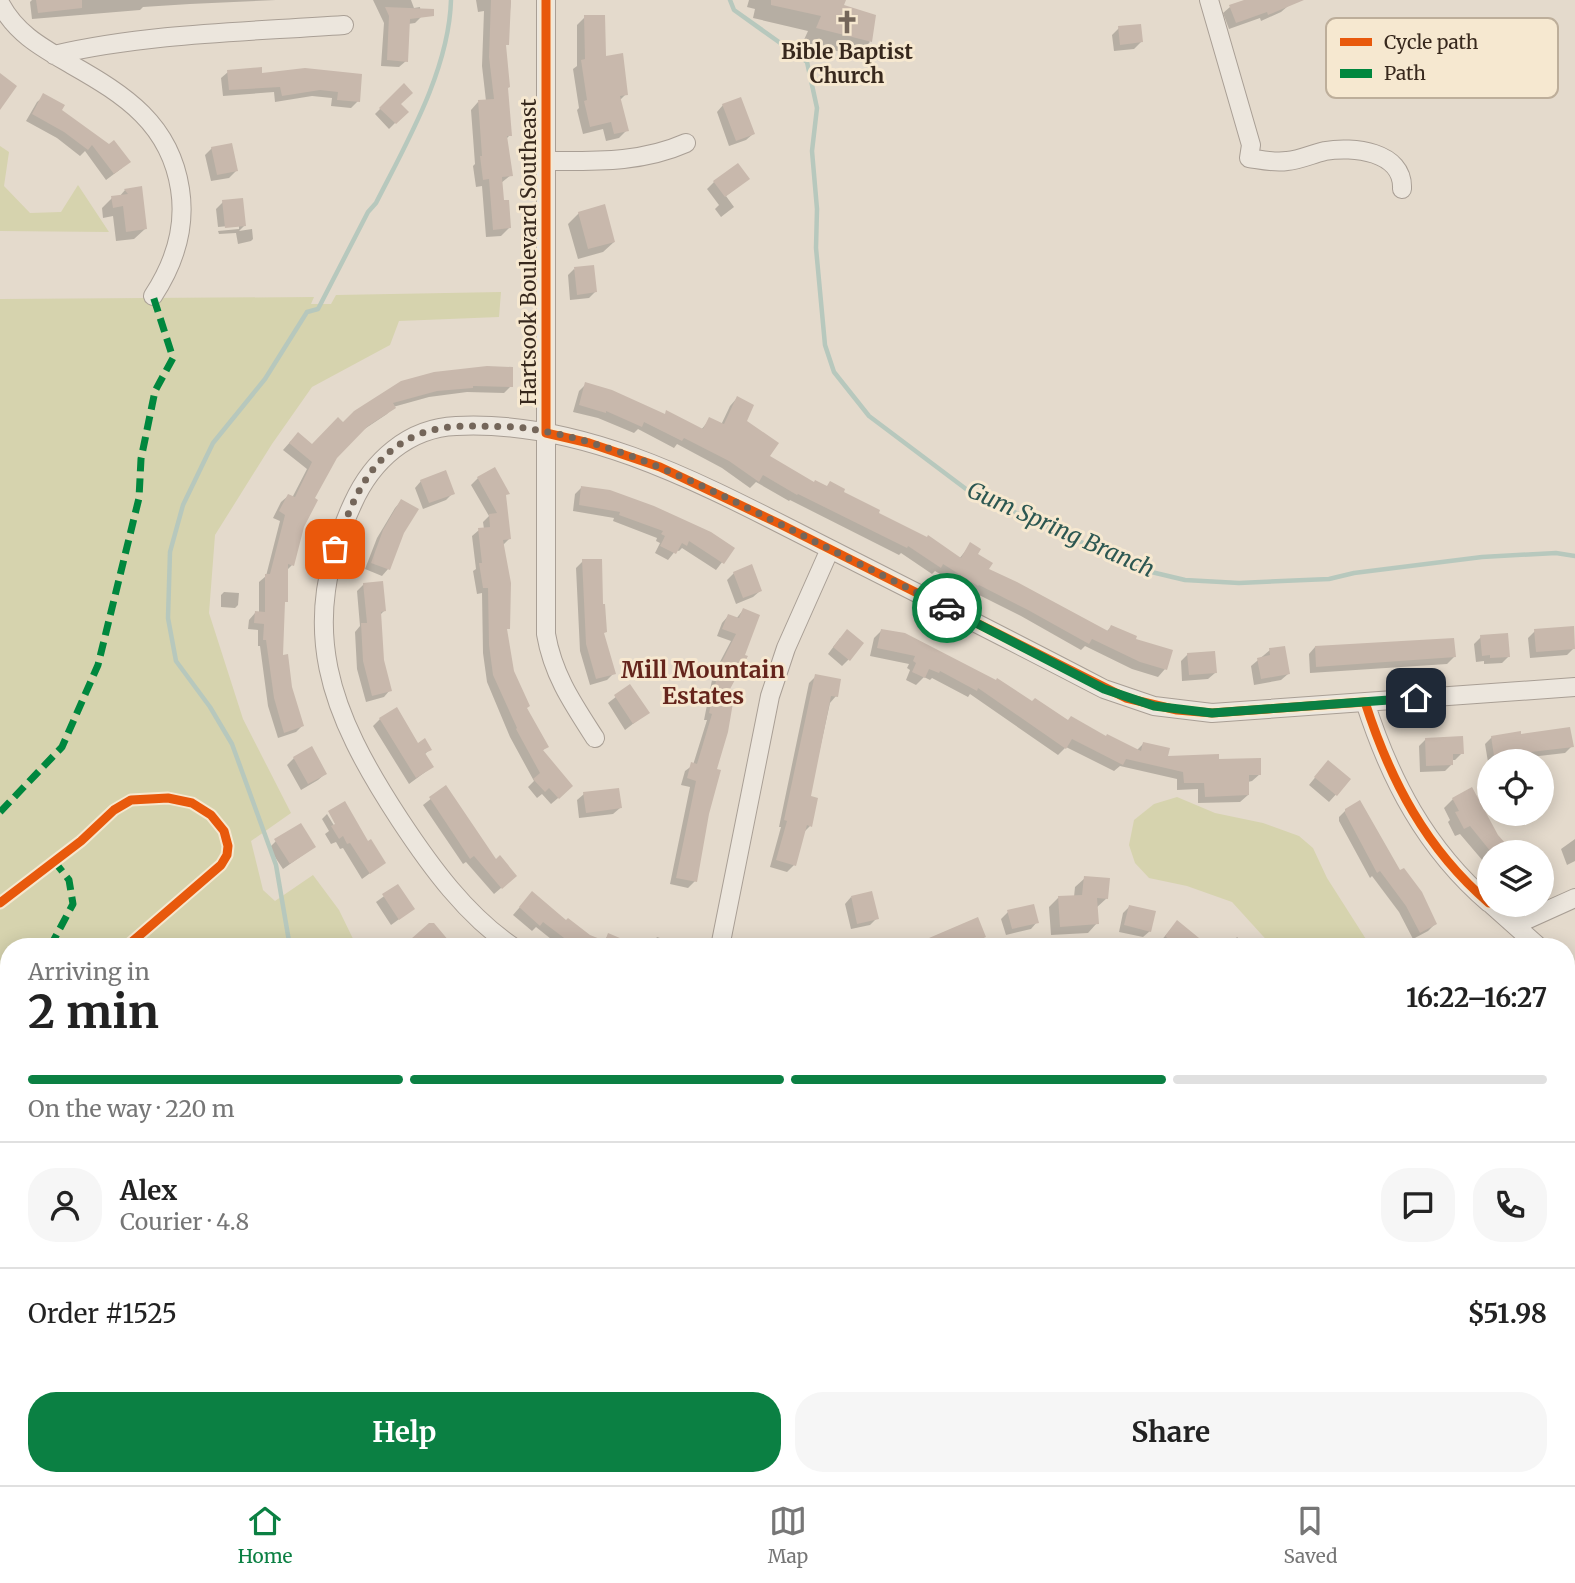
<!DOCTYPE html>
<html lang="en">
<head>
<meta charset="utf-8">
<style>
  body { margin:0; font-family:Merriweather,serif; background:#f6f6f6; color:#222; height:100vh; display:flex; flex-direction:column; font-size:26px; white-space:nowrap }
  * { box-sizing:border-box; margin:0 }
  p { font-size:23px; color:#767676 }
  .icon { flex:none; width:38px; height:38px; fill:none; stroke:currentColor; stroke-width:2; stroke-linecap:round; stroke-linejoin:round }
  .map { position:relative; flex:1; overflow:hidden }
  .side { position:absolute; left:0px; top:938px; width:1575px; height:548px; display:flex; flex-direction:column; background:#fff; border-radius:28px 28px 0 0; box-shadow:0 4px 18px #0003 }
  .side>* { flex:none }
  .tools { position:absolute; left:1477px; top:749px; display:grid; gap:14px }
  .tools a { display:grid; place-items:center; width:77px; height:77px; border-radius:50%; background:#fff; box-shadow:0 4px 18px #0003; font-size:35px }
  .pin { position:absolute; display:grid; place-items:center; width:60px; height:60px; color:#fff; margin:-30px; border-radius:14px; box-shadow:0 4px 10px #0006 }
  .courier { position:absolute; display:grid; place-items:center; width:70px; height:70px; margin:-35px; border:5px solid #0b8043; border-radius:50%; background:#fff; color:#222; box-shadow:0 2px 9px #0007 }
  .overview em { font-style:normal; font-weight:700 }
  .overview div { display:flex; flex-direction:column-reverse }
  .overview { display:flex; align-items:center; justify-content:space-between; height:119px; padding:0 28px }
  h1 { font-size:46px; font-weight:700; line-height:52px }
  .bar { display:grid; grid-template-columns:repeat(4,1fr); gap:10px 7px; align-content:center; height:84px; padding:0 28px }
  .bar i { height:9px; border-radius:5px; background:#e0e0e0 }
  .bar .active { background:#0b8043 }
  .bar p { grid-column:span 4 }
  .line { display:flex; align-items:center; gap:18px; padding:0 28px; border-top:2px solid #e0e0e0 }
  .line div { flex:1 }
  .round { display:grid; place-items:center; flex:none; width:74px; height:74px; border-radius:28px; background:#f6f6f6 }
  .button { display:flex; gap:14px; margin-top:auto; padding:14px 28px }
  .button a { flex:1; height:80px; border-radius:28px; background:#0b8043; color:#fff; font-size:28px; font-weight:700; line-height:80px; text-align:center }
  .button a+a { background:#f6f6f6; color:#222 }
  .tabs { display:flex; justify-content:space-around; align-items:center; height:98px; border-top:2px solid #e0e0e0; background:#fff; font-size:19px; color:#767676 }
  .tabs a { display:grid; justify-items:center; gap:4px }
  .tabs .active { color:#0b8043 }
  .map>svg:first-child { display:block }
</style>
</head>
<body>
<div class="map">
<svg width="1575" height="1485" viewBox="0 0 1575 1485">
  <rect width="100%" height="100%" fill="#e4dacc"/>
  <path fill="#d6d3ae" d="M0,146L9,152L4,186L30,213L61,212L78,185L109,232L0,231Z
    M501,292L499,317L399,321L390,345L312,387L272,444L215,535L209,613L243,719L291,813L251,841L263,890L275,901L313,875L339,910L357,947H9V1477H1258L1261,1485H0V299L314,297L311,304H331L336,295Z
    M1177,797L1215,813L1263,823L1299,836L1313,848L1327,878L1371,947H1273L1232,902L1187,886L1149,878L1135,863L1129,845L1134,820L1154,804Z
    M1575,1000V1485H1484V1477H1566V1007Z"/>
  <path fill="#0003" d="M32,0H276L190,4L143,7L140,10L32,19L30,2Z
    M373,0H411L414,8L420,7L421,17L415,23L408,24L406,61L399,67L381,66L384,23Z
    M476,0H511L507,44L504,47L510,135L505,140L511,175L501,183L502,202L509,228L501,236L486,237L482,186L476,187L473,166L475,164L471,110L478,102L486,101L482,66L484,11L478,12Z
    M749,0H844L842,6L870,42L856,56L803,42L808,31L753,18L755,9L747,7Z
    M1247,0H1285L1288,6L1281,12L1261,21L1260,18L1229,29L1223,13L1230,7Z
    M585,17L604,58L626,94L620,100L627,130L619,138L606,141L603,129L583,134L577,110L579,108L573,69L577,66V25Z
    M1119,28L1141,42L1134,49L1114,51L1112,35Z
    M305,70L358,101L351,108L331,106L332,98L312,96L275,102L274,92L223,96L221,78L228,72L261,75Z
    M404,85L399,104L406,112L389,129L375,114Z
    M44,96L60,111L122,168L106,180L85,151L80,156L57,138L26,121L37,102Z
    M723,105L753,134L746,140L729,146L717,112Z
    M212,148L236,171L229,178L211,181L205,155Z
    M747,179L726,196L734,207L721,217L715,209L719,205L707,189L714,182Z
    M140,188L145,229L134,239L116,241L113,216L103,218L102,208L112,198L119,197L125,190Z
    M223,202L244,226L239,231L252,229L253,239L251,241L238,244L236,233L219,234L218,231L239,229V225L218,227L216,209Z
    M579,213L614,242L603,252L578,259L568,224Z
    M574,269L595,292L589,298L570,300L568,275Z
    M402,382L511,386L504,393L467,392L429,397L393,407L387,414L360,432L336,457L313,499L302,527L292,565L286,571L281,657L302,726L296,732L278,738L268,706L260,646H258V630L248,629L249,620L255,613H259V582L266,576L280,521L273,518L281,502L288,496L292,498L307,469L283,450L291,441L312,446Z
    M586,384L701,430L710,419L721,425L730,406L737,398L745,421L767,457L814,484L841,493L959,559L971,544L986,570L1106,632L1111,627L1133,640L1171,651L1165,669L1158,677L1132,669L1085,646L1081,650L1021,616L971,591L969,592L935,571L932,574L901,553L899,555L790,500L789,501L756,482L750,488L722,468L677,444L674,448L638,429L634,433L598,418L573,412L579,391Z
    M494,469L505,496L509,539L502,546L508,628L506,630L512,672L525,708L546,747L541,752L564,793L551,804L542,794L537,798L528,787L534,781L510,737L487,682L483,653L482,593L477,594L473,571L476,569L472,536L479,530L484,529L483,522L489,516L471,485L478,478Z
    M421,481L453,493L446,500L423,509L415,488Z
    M582,487L733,548L716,570L682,548L679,551L676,550L668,560L655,553L660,543L656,541L657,538L613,521L614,518L573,511L575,494Z
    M401,501L403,532L388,569L382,576L365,569L377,538L395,508Z
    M583,561L601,606L602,634L614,673L607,680L590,685L580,651L576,568Z
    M734,573L760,591L753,597L736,604L727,580Z
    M364,584L384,611L380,615L382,660L390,690L384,697L366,702L357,669L355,632L360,626L357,591Z
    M224,592L239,593L238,605L235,608L221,607V595Z
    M743,610L695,881L688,888L670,884L690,787L681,785L685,771L693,765L707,720H704L713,675L731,641L717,636L722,623L728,616L736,619Z
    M881,631L1067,722L1136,751L1143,744L1166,758L1217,761L1260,774L1252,781L1248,782V795L1240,802L1198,803V789L1177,790V779L1120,766L1114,771L1066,747L1058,755L970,694L968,697L932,678L930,680L924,677L916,685L906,680L910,670L907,668L909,664L870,656L874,638Z
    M1535,631L1574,648L1567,655L1530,658L1528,638Z
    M1481,637L1509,656L1502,663L1484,664V661L1476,662L1474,644Z
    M840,638L849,659L842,666L828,654Z
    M1315,647L1454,657L1447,664L1310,673L1309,654Z
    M1270,650L1288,674L1281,680L1254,685L1251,666Z
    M1188,654L1215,673L1208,679L1182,681L1181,661Z
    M816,676L836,696L830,703L809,798L810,826L803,833L794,865L787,872L770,867L781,827H779L809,683Z
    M630,686L647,713L625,730L608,703Z
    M380,719L417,745L430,749L424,755L432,767L409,784L373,726Z
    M1520,736L1572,746L1565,753L1488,762L1485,744L1492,737Z
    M1426,739L1462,753L1455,760H1451L1452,764L1445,771L1420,772L1419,746Z
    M294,758L325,774L318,780L301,790L287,765Z
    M1322,769L1349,780L1329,802L1309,785Z
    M446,787L508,882L494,894L466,862L463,864L423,805Z
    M584,794L620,808L613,814L579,818L577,800Z
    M1453,799L1496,836L1510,852L1518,845L1524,852H1489V868L1460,834L1455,836L1448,822L1450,820L1444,808Z
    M1346,810L1400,873L1435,924L1428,931L1413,939L1399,912L1372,876L1370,878L1339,821V817Z
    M327,814L338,832L368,844L384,863L362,879L343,848L340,849L336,842L331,844L325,834L329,831L322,819Z
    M1575,839V861L1567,865L1561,849Z
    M276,841L314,847L283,869L269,848Z
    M1085,878L1107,898L1096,908L1097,923L1088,933L1051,935L1049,907L1058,898L1074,897L1075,887Z
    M398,886L413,909L391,925L376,902Z
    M851,897L877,918L870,925L851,929L845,904Z
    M526,900L589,937L602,942L609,935L640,947H561L536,927L532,931L513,915Z
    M1129,907L1150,931L1143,937L1119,932L1123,913Z
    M1008,912L1037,922L1031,929L1006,935L1001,919Z
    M1177,922L1206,947H1163L1159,943Z
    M657,937L674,943L672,947H650Z
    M984,937L977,943L969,947H910Z
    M1237,937L1243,942L1239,947H1228Z
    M1394,1477H1452L1451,1485H1415L1393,1482Z"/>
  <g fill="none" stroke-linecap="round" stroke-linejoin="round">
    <path stroke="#b7c8bd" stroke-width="4.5" d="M730,0L734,10L807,62L817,108L812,151L817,209L816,248L825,345L834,372L869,416L970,492L1143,570L1185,580L1239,583L1329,579L1354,573L1482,557L1556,553L1575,556
      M290,947L276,865L232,744L210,707L176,661L168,618L170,552L183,505L213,443L265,379L307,312L318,309L368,212L376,203C407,142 449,70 451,0
      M345,1477L346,1485"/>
  </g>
  <path fill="#c8b8ac" d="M36,0H82V8L38,13Z
    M491,0H511L509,45H506L510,87L508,88L512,136H507L513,176L502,177L504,200H509L511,228L493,230L489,179L483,180L480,156H482L478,100L494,99L489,57Z
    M771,0H846L844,5L876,15L872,42L816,28L821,16L771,5Z
    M1244,0H1304L1268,15L1267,12L1236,23L1229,5Z
    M385,7L434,9V16L410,19L408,62L387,60L389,16Z
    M584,15H605L606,56L623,53L628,95L620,96L629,131L614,134L611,122L590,127L584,101L587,100L581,60L585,59Z
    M1141,24L1143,42L1120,45L1118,26Z
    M262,67V73L305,68L362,74L360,102L337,100L338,92L320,90L282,96L280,87L229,90L227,70Z
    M0,73L17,86L0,110Z
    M404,83L413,93L401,104L409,112L396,124L379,108Z
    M43,93L65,105L62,110L109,144L114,140L131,162L114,174L92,145L88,150L64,132L32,114Z
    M741,97L755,134L736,141L722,104Z
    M232,143L238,171L217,175L211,147Z
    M738,163L750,179L725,197L713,181Z
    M142,186L147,229L126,232L123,206L113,208L111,196L128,194L124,189Z
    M243,198L246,226L225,228L222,200Z
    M605,204L615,242L588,249L578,212Z
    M594,265L597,292L577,295L574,267Z
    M487,366L513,367V387L473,386V388L437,391L393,403L396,408L368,426L337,458L315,498L318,500L304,527L294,566L288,564V602H285L283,655L288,654L292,687L304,726L284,733L274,698L266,640H263L264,624L254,623L255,611L265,612V574H270L285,515L279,511L288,494L295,497L312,462L289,443L298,432L312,444L338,417L343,422L354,411L401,381L434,372Z
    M585,382L612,390L665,414L666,410L703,429L709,417L724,424L737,396L754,405L747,421L779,443L770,456L814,482L815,480L827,486L830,481L845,489L844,492L880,510L879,513L927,537L928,535L961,558L970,542L981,549L978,554L993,563L989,569L1017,582L1108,631L1111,625L1137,636L1136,639L1173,650L1167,670L1140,662L1092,639L1089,644L1028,610L979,585L978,586L943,564L941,568L908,546L907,548L798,494L797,495L763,475L759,482L729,461L684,438L682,441L644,422L642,427L606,411V413L579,405Z
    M495,467L510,494L506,495L511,539L503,540L511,583L510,629H507L514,671L530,706L527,708L549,747L543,750L573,786L559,799L549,788L545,792L533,779L540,773L516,729L517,728L493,675L489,645L488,588H483L479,563H482L478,528L490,527L489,514L497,513L477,477Z
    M446,470L455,494L429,503L420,480Z
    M581,486L610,490L654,506L711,532L735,548L724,564L689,541L687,546L682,543L676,554L660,546L665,536L661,534L663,531L619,515L620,512L579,505Z
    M401,499L419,509L404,533L390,570L371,563L383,530Z
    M582,559H602L603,604H605L607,632L604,633L616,674L596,679L586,644Z
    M752,564L762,591L743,598L733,572Z
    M383,581L386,611L381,612L384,660L392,691L372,696L363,661L361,623H367L363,583Z
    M743,608L760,615L745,655L748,656L730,689L735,691L728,732L717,769L721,770L709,814L697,882L676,878L696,781L687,778L691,762L697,764L712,714L709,713L719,667L736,634L722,629L728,614L739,618Z
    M1574,626L1575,649L1536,652L1534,629Z
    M847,629L864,643L850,661L833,647Z
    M881,629L905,633L996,680L997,678L1032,701L1035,698L1068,720L1071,716L1106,736L1107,734L1141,751L1143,742L1170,748L1168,756L1219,754V759L1261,758V775H1249V795L1205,797L1204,783H1184L1183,772L1126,759L1123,765L1072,739L1066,749L978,688L977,691L940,671L939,673L929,669L925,678L912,672L916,663L913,661L915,656L877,648Z
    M1508,633L1510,657L1490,658V655L1482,656L1480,635Z
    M1454,638L1456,657L1316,667L1315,646Z
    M1285,646L1290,674L1261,679L1257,658L1270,655L1269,648Z
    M1215,651L1217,673L1189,675L1187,653Z
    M815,674L841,679L838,697L831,696L811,796L818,798L812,827L807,825L796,866L776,860L787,821L784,820Z
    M630,684L650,713L633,724L614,695Z
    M397,707L418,743L425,738L432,750L425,753L434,767L416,778L379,718Z
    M1570,727L1574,747L1494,756L1491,736L1521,731V734Z
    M1463,736L1464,754H1453V765L1426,766L1425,738Z
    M312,746L327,774L308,784L293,757Z
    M1328,760L1351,779L1337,796L1314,777Z
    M446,785L496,859L500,855L517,876L502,889L474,856L470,859L429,797Z
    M1472,787L1498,835L1513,852H1491L1470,826L1464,829L1455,812L1459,811L1452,798Z
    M619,788L622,808L586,813L583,792Z
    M1360,800L1400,870L1404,868L1422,892L1437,924L1420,933L1406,906L1380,871L1377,873L1345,813V809Z
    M345,801L368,841L371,839L386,863L370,874L350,843L347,844L343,836L339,839L331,826L335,824L328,811Z
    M301,823L316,847L290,864L274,839Z
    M1084,876L1110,878L1108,899L1097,898L1099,924L1060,927L1058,896L1082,895Z
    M398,884L415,909L399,920L382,894Z
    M532,891L566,920L568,918L590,935L605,941L608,933L641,947H576L543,922L540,926L519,907Z
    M872,891L879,919L857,924L851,896Z
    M1034,904L1039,923L1012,929L1007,910Z
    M1129,905L1156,911L1151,932L1124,925Z
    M978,917L986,937L963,947H908Z
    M1177,920L1210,947H1178L1165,936Z
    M429,923H434L454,947H402Z"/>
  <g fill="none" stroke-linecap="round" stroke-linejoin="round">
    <g stroke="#a99f95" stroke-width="20">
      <path id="street" d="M546,0V634C553,675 573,704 595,738
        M1209,0L1251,145L1249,158C1262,160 1274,163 1287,161C1300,160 1312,154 1325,151C1352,146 1404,151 1402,189
        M0,3C16,34 43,48 72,65C125,95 170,124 180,189C186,227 174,264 153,296
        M54,55C149,33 247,32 344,25
        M546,161C595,161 641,163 686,143
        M1365,702C1390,780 1426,849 1489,903
        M1492,905L1539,947
        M1515,925L1575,898
        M513,947C466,915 431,867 400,820C330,713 295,628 353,503C372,461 408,428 456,426C593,419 720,494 838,553C927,598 1016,643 1104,689L1154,706L1212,713L1575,687
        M720,947L770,696L786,648L830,549
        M1566,978L1575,989"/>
    </g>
    <use href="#street" stroke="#ece6dd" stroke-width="18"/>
    <path stroke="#00873e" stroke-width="7" stroke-dasharray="14 7" stroke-linecap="butt" d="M0,812L62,747L98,665L139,498L141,459L155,391L173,358L153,296
      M50,947L73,904L69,880L54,861
      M0,1058L9,1045
      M1566,1075L1567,1072L1575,1064
      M1566,1092L1575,1119
      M170,1477L173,1485
      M298,1477L300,1485
      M16,1485L26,1477
      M914,1485H936"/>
    <g stroke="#f6e8d0" stroke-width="13">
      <path id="cycleway" d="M546,0V433L589,443L660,467L780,524L1126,698L1177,710L1212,713L1365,702C1390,780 1426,849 1489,903
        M0,903L81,841L114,810L131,800L168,798L192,803L211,815L224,831L228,846L227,855L221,865L126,947"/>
    </g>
    <use href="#cycleway" stroke="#e8590c" stroke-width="9"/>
  </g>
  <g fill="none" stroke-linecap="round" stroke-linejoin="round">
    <path stroke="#74665a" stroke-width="7" stroke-dasharray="0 12.6" d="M335,549C351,504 368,457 415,436C437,426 459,426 482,426C496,427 511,426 525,428C622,442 713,491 800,534C849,559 899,583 947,608"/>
    <path stroke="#0b8043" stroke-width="9" d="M947,608L1104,689L1154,706L1212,713L1416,698"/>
  </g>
  <defs>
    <g id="church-bare" transform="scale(1.89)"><path d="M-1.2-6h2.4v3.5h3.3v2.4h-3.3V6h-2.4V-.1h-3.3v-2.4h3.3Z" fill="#74665a" stroke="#f6e8d0" stroke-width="2.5" paint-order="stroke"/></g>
  </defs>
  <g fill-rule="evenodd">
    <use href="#church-bare" x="847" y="22"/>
  </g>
  <g text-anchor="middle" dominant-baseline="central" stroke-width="6" stroke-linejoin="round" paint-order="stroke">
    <g font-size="21" font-weight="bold" fill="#37281d" stroke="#f6e8d0">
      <text x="847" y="51">Bible Baptist<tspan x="847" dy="24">Church</tspan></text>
    </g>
    <g font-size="21" fill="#37281d" stroke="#f6e8d0">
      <text transform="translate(528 252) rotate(-90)">Hartsook Boulevard Southeast</text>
    </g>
    <g font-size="23" font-style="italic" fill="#2c5751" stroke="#f6e8d0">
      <text transform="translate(1061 529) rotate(24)">Gum Spring Branch</text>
    </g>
    <g font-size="23" font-weight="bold" fill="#65251c" stroke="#f6e8d0">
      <text x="703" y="669">Mill Mountain<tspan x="703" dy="26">Estates</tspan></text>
    </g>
  </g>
  <rect x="1326" y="18" width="232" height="80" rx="10" fill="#f6e8d0" stroke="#bdae9a" stroke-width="2"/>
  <rect x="1340" y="38" width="32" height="8" fill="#e8590c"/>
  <rect x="1340" y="69" width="32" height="9" fill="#00873e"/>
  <g font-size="19" fill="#37281d">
    <text x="1384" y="49">Cycle path</text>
    <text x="1384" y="80">Path</text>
  </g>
</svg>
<div class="tools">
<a><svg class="icon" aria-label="locate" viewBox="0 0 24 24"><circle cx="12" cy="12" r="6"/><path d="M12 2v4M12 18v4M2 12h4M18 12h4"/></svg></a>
<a><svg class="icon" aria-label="layers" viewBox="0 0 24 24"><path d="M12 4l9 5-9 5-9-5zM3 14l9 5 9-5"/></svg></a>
</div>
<div class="pin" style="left:335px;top:549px;background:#ea580c"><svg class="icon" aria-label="bag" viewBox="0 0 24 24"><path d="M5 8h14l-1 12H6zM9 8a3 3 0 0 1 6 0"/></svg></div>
<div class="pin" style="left:1416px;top:698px;background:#1f2937"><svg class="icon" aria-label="home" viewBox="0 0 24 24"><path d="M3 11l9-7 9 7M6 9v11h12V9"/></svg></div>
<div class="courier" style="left:947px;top:608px"><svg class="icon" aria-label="car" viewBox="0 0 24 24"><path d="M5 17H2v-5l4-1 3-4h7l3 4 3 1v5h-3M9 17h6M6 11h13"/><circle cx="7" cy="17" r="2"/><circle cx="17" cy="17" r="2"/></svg></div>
<section class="side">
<div class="overview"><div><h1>2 min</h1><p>Arriving in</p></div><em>16:22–16:27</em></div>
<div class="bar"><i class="active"></i><i class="active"></i><i class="active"></i><i></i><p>On the way · 220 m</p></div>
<div class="line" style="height:126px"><a class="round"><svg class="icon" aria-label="person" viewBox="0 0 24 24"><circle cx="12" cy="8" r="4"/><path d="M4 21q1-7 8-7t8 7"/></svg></a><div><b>Alex</b><p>Courier · 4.8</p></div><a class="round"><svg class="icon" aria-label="chat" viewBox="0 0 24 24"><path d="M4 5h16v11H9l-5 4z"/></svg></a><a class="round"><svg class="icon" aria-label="phone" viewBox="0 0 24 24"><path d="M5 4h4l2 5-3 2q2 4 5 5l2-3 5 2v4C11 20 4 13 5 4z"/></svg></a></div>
<div class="line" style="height:91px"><div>Order #1525</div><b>$51.98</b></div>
<div class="button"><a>Help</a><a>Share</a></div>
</section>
</div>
<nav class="tabs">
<a class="active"><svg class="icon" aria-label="home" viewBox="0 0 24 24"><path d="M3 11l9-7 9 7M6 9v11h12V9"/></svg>Home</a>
<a><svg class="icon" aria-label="map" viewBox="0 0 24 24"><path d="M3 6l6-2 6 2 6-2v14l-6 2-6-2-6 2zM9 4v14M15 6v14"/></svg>Map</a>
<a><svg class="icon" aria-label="saved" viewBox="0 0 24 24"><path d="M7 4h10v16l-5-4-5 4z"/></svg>Saved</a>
</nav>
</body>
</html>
